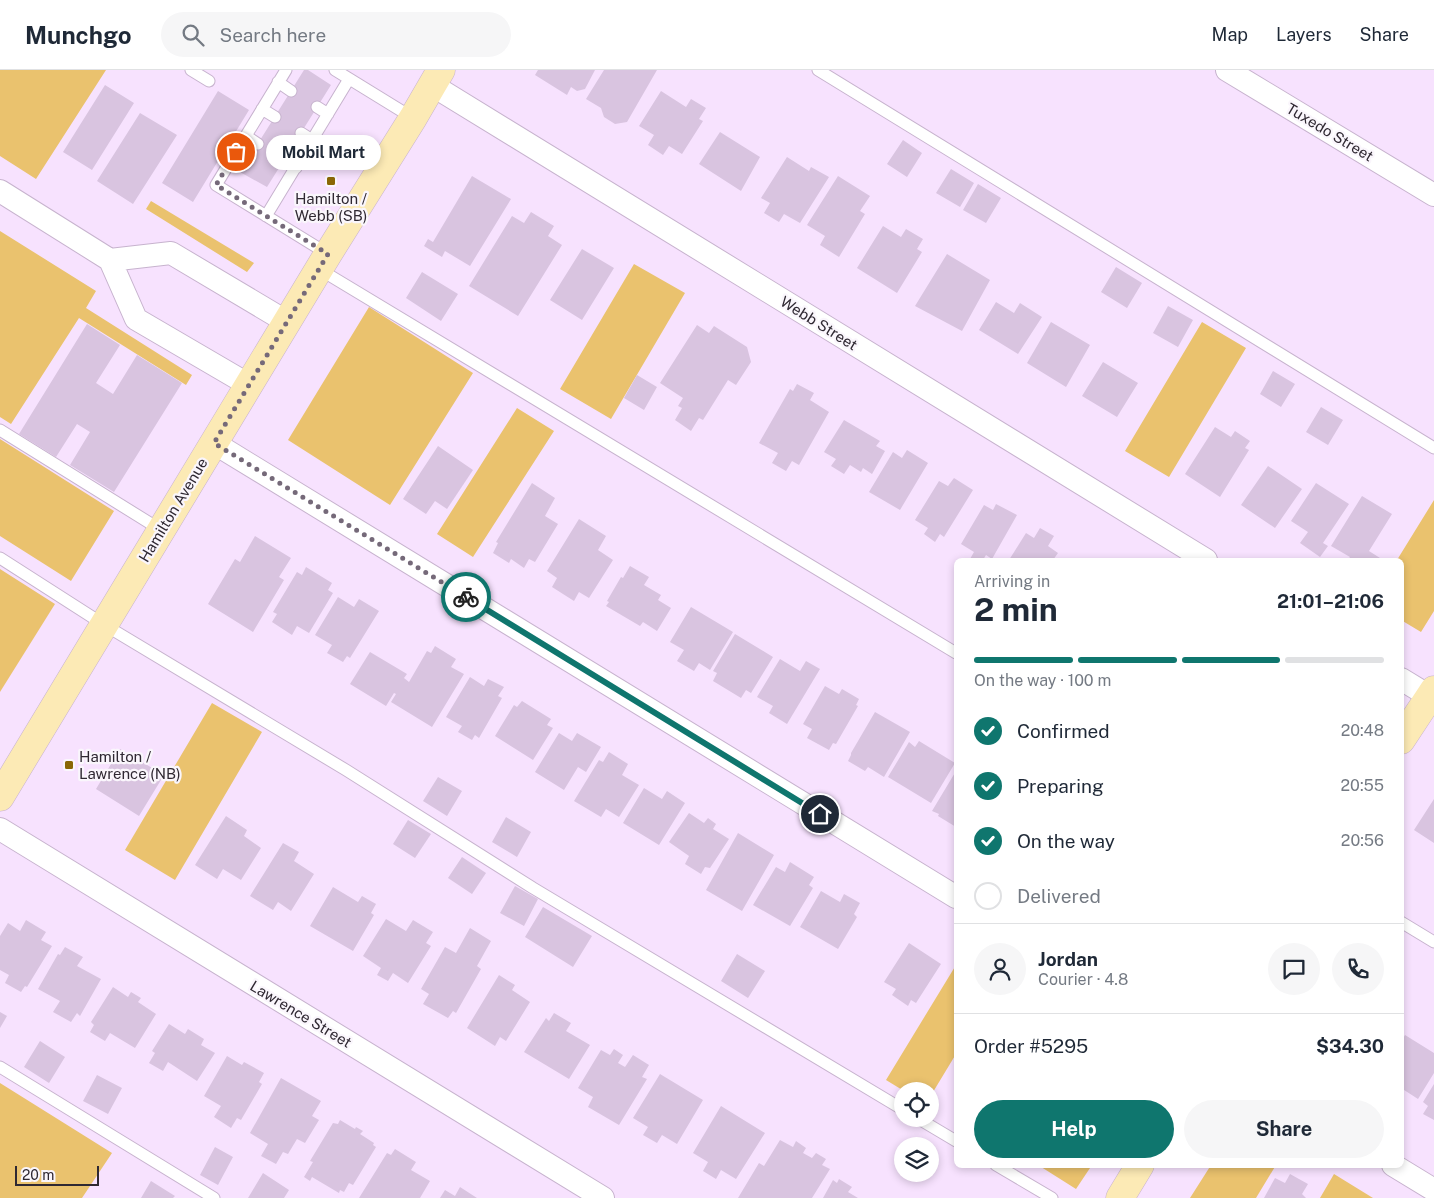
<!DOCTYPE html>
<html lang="en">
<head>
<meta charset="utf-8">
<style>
  body { margin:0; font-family:"Public Sans",sans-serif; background:#f6f6f7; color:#1f2937; height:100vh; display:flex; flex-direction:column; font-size:19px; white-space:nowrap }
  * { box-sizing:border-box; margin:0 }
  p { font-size:16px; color:#747a83 }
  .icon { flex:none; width:28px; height:28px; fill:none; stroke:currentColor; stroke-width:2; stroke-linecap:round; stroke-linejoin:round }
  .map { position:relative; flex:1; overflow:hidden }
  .side { position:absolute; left:954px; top:488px; width:450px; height:610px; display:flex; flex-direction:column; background:#fff; border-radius:8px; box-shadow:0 2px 8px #0003 }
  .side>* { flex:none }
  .tools { position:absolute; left:894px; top:1012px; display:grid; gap:10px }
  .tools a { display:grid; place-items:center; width:45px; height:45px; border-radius:50%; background:#fff; box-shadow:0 2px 8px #0003; font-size:25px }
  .scale { position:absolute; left:15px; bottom:12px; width:84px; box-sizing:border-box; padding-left:5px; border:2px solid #2f2832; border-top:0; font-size:14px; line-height:18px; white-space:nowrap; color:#2f2832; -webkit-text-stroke:4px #faf6fc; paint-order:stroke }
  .pin { position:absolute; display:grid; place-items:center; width:42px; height:42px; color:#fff; margin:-21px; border:2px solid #fff; border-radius:50%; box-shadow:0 1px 5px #0007 }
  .courier { position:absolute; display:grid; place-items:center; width:50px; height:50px; margin:-25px; border:4px solid #0f766e; border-radius:50%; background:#fff; color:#222; box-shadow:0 1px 6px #0007 }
  .bubble { position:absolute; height:35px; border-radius:18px; background:#fff; box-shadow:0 2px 8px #0003; font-size:16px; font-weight:700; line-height:35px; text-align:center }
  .overview em { font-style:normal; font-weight:700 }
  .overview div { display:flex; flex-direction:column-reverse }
  .overview { display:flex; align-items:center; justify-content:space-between; height:85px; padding:0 20px }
  h1 { font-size:32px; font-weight:700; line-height:38px }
  .bar { display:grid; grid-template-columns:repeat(4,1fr); gap:8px 5px; align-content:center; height:60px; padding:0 20px }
  .bar i { height:6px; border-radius:4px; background:#e0e1e3 }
  .bar .current { background:#0f766e }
  .bar p { grid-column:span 4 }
  .line { display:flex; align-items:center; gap:12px; padding:0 20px; border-top:1px solid #e0e1e3 }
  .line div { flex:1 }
  .round { display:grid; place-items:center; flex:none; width:52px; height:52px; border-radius:26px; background:#f6f6f7 }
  ol { padding:0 20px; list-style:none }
  li { display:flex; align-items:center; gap:15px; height:55px }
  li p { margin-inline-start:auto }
  li .icon { padding:5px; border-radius:50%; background:#0f766e; color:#fff; stroke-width:4 }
  li:last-child { color:#747a83 }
  li i { width:28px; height:28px; border:2px solid #e0e1e3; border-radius:50% }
  .cta { display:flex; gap:10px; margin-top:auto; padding:10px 20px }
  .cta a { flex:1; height:58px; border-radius:30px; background:#0f766e; color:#fff; font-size:20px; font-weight:700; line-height:58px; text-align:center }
  .cta a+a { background:#f6f6f7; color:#1f2937 }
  header { display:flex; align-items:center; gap:30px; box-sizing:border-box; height:70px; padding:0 25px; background:#fff; border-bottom:1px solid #e0e1e3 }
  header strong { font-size:24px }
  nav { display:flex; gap:28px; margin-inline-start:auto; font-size:18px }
  .search { width:350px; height:45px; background:#f6f6f7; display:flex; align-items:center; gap:12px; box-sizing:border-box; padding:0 18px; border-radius:28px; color:#747a83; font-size:19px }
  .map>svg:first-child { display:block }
</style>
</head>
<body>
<header>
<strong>Munchgo</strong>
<div class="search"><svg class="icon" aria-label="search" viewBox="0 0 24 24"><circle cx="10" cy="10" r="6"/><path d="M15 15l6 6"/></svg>Search here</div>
<nav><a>Map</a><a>Layers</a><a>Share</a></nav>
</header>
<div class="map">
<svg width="1434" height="1128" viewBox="0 0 1434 1128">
  <rect width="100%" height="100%" fill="#f7e2fe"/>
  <path fill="#eac26e" d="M0,0H106L36,109L0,86Z
    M151,131L254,193L247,202L146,139Z
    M0,161L96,221L86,238L192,305L186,315L79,248L11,354L0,347Z
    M634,194L685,223L611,349L560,319Z
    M369,237L473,303L390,435L288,370Z
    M1202,252L1246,278L1169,407L1125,381Z
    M517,338L554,361L473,487L437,464Z
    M0,369L114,441L71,511L0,466Z
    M1434,430V541L1421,562L1401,550V490H1397Z
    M0,499L55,534L0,622Z
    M212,633L262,662L175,810L125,780Z
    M956,895V984L930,1027V1021H904L886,1010Z
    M0,1013L112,1083L82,1128H0Z
    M1038,1095H1092L1076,1119Z
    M1211,1095H1276L1256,1128H1190Z
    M1334,1104L1373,1128H1320Z"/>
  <path fill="#d9c4e0" d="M304,0H308L331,15L267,117L240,102Z
    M538,0H595L585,19L577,21L571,17L567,25L535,5Z
    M604,0H657L627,52L615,54L604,47L601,38L586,29Z
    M105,15L134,33L92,100L63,82Z
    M218,21L249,40L193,132L162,113Z
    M661,21L686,37L691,29L706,38L699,49L703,51L682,84L669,76L663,85L648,75L654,65L639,56Z
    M140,43L177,65L133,134L97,111Z
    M720,62L760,87L741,121L699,94Z
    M903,70L922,83L907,107L887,94Z
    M787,87L809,101L811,97L829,107L800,153L784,144L779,152L764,143L770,133L761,128Z
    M951,99L974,113L960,137L936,123Z
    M472,106L511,129L470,196L445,181L442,187L424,176L428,169L433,172Z
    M838,106L870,126L860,141L865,144L839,187L820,175L825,166L807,155Z
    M978,114L1001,128L986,153L963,140Z
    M531,142L554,156L548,166L562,175L518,246L469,216L512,146L524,153Z
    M883,156L901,167L906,159L923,169L917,179L922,182L897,223L857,198Z
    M582,179L614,198L582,250L550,230Z
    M947,184L990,210L962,261L915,236Z
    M1116,197L1142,213L1127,238L1101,222Z
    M422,202L458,224L441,251L406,228Z
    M996,232L1014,243L1020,233L1042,247L1018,284L979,260Z
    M1168,236L1193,250L1178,277L1153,263Z
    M1051,252L1090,275L1066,317L1027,293Z
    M87,254L120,275L96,313L113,324L137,285L182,313L114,422L70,395L90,362L77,354L56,387L19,364Z
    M697,255L709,263L714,256L747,277L751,292L736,315L728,310L703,350L699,348L691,361L675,350L682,338L678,336L683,328L660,313Z
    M1103,292L1138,313L1117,347L1082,326Z
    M1273,301L1295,314L1281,337L1260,324Z
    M637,305L657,317L644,340L624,328Z
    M797,314L814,323L810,330L829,342L799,395L792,391L786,401L772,393L778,383L759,373L790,319L793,321Z
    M1321,337L1343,350L1328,375L1306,362Z
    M844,350L880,371L876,376L885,381L872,404L863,398L861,402L850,395L844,404L831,396L836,389L824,382Z
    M1215,357L1231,367L1235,361L1250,371L1245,378L1249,380L1220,427L1185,404Z
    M438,376L473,400L447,439L435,431L426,444L403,429Z
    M907,380L928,393L900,440L869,422L893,382L902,388Z
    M1268,396L1302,419L1275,458L1241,435Z
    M954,408L973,420L944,467L940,464L935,472L924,464L928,458L915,450L939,411L948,416Z
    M532,413L555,428L545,446L558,454L535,492L529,489L524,498L511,489L509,493L493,483L498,473L496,472Z
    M1316,413L1349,434L1323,473L1328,476L1320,487L1300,473L1308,462L1291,451Z
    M1362,426L1392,444L1369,481L1380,488L1378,490H1348L1350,487L1331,476Z
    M996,434L1017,445L992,489L986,485L983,490H972L970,489L974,482L961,474L984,435L993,440Z
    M579,449L606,466L598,480L613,490L589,528L579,522L574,531L552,517L557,508L547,501Z
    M1040,458L1054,466L1048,476L1058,483L1053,490H1009L1026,463L1034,468Z
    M255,466L291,488L279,507L284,510L253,562L208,534L235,489L240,492Z
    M630,496L649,507L644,515L661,525L658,530L671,538L657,561L643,552L640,556L606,536L609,532L607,531L621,507L623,508Z
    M306,497L332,513L328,520L333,523L309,563L297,556L292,565L272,552L277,544L273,542L297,502L302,505Z
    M338,527L354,537L359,529L379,541L350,588L347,586L343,592L327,583L332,575L315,565Z
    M691,537L733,562L710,600L699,593L694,601L677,591L684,580L670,572Z
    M735,564L773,587L751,623L746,620L741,628L713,611L717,603L713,601Z
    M435,576L456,589L451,597L464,604L432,657L391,632L396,624L394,623L386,636L350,614L370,582L407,604L404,608L409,612L427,581L431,583Z
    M780,589L800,601L806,591L820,599L787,654L769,643L773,636L757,627Z
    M470,607L484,616L488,609L504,617L498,626L502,628L479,668L475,665L472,670L458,662L462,656L446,647Z
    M825,616L839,624L842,619L859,629L856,635L858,636L836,674L833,673L829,680L807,668L812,659L803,654Z
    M522,631L551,649L547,655L553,658L533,690L495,666L514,635L517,637Z
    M875,642L910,662L884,707L868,697L865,701L848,691L851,685V683Z
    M559,663L572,671L577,663L601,677L586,702L578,697L564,720L535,702Z
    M919,671L955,693L931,733L888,707L909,672L915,677Z
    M120,679L164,705L139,746L96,719Z
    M609,682L628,694L622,705L639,715L619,747L606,739L601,747L574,731L599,690L603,692Z
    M956,701V757L938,746L939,744L932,741Z
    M438,707L462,721L447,746L423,731Z
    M644,718L662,729L667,721L685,733L659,775L623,753Z
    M1434,729V773L1414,760Z
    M689,743L704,753L708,748L716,754L713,759L729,769L710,798L705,797L701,804L685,794L689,786L669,772Z
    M226,746L247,760L244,766L261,778L241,810L223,799L217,809L195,795Z
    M506,747L531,762L517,787L492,772Z
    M408,750L431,764L415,788L393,774Z
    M738,763L774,785L742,841L706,820Z
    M283,773L299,782L294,791L314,804L291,841L278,832L273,840L250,826Z
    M462,787L486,803L472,824L448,808Z
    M790,792L814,807L809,815L813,818L790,856L753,835L776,797L785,802Z
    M515,816L538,829L524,856L500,843Z
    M333,817L358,832L362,826L376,834L371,843L374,845L353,881L310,856Z
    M821,821L840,832L844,824L860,833L854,844L857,847L838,879L800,857Z
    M543,837L592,866L573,897L525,867Z
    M386,849L406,861L413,850L433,862L426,873L431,876L408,913L393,903L388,911L377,905L381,898L363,886Z
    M26,850L46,862L41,870L52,876L27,917L25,916L21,922L5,913L9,905L0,900V866L8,853L20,861Z
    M470,858L491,871L477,896L481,899L456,943L453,941L448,948L423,934L429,924L421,919L445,877L456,883Z
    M909,873L941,894L916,933L911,930L908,936L892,925L896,919L884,912Z
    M65,877L83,887L77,896L101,909L80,946L77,943L71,952L53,942L60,931L38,919L58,884L60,885Z
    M737,884L765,901L748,928L721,911Z
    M499,905L515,915L512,920L530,932L506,971L500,967L495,976L467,958Z
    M113,917L128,927L131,922L141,928L138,932L156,944L135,978L110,963L105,971L90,962L94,955L91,952Z
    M0,942L7,946L0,958Z
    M554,943L571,953L566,961L590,975L569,1009L524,982L546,948L549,951Z
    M169,954L185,964L188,959L204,969L201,975L215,983L197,1011L168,992L163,1001L149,993L155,983L152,981Z
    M1405,965L1434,983V1003L1418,1029L1401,1018V972Z
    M40,971L65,987L49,1013L24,997Z
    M614,979L623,985L618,993L625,997L633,985L649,995L642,1007L647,1009L619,1055L588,1037L593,1027L578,1018L601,980L610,985Z
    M227,986L242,995L244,992L264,1003L259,1012L262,1014L241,1050L237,1048L231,1058L214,1047L221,1036L204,1026Z
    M660,1004L703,1030L677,1074L662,1065L657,1073L643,1065L648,1057L633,1048Z
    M97,1005L122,1018L108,1044L83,1031Z
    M281,1008L321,1031L312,1046L319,1050L305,1073L297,1069L288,1084L283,1082L276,1094L261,1086L268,1074L250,1063Z
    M1434,1014V1050L1423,1044L1428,1036L1423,1032Z
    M721,1036L765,1063L736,1109L721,1100L716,1109L703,1101L708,1092L693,1083Z
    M340,1050L355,1059L356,1057L363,1061L360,1064L374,1073L373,1075L376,1077L353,1115L349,1113L344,1122L340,1120L339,1123L312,1107L310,1111L304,1107L313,1092L310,1091L333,1053L338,1054Z
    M780,1070L793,1077L796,1071L806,1078L803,1083L812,1088L816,1083L826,1089L822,1095L830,1099L812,1128H738L759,1093L764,1096Z
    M215,1077L233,1087L218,1115L200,1105Z
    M395,1079L416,1092L411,1100L430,1111L420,1128H359L387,1083L391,1085Z
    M263,1103L289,1120L284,1128H248Z
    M1290,1104L1308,1114L1302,1124L1306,1128H1264L1275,1108L1285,1113Z
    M839,1109L852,1117L848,1122L858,1128H823L833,1110L837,1113Z
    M151,1111L175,1126L173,1128H141Z
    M460,1117L477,1128H440L445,1120L455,1126Z"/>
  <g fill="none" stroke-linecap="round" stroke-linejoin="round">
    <g stroke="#c7b3ce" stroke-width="13">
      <path id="lane" d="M191,0L209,11
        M286,0L216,115L328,184
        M335,0L413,48
        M818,0L1434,378
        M278,12L291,21
        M317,37L328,44
        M262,39L275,47
        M301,63L312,70
        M246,66L258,74
        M284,90L296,98
        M266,146L349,9
        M319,199L956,583
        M0,360L161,460
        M0,488L103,554L346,700L533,818L902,1039
        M1401,852L1434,872
        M0,997L214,1128
        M919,1049L956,1071
        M996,1095L1052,1128"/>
    </g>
    <g stroke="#c7b3ce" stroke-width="24">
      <path id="street" d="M1227,0L1434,125
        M432,15L1206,490
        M0,121L110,190L136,249L249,315
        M110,190L171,183L287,252
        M214,373L956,827
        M1401,609L1434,629
        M0,759L603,1128
        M1393,1095L1434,1120"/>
    </g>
    <g stroke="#c7b3ce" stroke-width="29">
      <path id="secondary" d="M1401,670L1434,620
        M0,727L328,184L413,48L441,0
        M1120,1128L1140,1095"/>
    </g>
    <use href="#lane" stroke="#fff" stroke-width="11"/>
    <use href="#street" stroke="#fff" stroke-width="22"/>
    <use href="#secondary" stroke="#fceab5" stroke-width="28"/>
  </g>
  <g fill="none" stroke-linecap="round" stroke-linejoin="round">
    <path stroke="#756979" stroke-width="5" stroke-dasharray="0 9" d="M236,82L216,115L328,184L214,373L466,527"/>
    <path stroke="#0f766e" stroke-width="6" d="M466,527L820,744"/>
  </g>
  <g fill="#8a6705" stroke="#faf6fc" stroke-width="2">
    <rect x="326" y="106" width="10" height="10" rx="2.5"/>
    <rect x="64" y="690" width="10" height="10" rx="2.5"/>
  </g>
  <g text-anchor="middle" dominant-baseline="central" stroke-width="4.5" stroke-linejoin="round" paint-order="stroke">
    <g font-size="15" fill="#2f2832" stroke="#faf6fc">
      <text transform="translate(1330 62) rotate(31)">Tuxedo Street</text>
      <text transform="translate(819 253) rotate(32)">Webb Street</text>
      <text transform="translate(173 440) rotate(-59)">Hamilton Avenue</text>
      <text transform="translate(301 944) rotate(31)">Lawrence Street</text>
    </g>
    <g font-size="15" fill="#2f2832" stroke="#faf6fc">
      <text x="331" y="128">Hamilton /<tspan x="331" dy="17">Webb (SB)</tspan></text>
      <text x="79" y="686" text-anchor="start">Hamilton /<tspan x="79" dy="17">Lawrence (NB)</tspan></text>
    </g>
  </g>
</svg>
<div class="tools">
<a><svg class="icon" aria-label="locate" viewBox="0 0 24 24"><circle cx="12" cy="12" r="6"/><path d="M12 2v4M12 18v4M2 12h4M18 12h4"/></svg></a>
<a><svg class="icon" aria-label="layers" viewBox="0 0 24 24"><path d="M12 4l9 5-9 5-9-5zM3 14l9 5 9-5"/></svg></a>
</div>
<div class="scale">20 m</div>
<div class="pin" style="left:236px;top:82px;background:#ea580c"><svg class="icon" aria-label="bag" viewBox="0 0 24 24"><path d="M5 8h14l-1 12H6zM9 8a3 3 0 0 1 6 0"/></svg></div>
<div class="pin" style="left:820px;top:744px;background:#1f2937"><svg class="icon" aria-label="home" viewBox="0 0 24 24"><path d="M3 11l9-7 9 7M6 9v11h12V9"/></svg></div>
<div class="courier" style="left:466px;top:527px"><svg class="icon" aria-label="bike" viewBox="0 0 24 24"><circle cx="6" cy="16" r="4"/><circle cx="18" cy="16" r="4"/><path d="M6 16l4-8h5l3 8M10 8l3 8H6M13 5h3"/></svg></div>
<div class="bubble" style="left:266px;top:65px;width:115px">Mobil Mart</div>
<section class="side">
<div class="overview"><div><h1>2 min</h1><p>Arriving in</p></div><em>21:01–21:06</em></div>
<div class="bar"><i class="current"></i><i class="current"></i><i class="current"></i><i></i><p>On the way · 100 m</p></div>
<ol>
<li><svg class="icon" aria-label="check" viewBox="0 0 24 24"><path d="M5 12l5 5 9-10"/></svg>Confirmed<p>20:48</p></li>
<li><svg class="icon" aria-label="check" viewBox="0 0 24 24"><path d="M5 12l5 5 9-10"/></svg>Preparing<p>20:55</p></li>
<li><svg class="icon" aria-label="check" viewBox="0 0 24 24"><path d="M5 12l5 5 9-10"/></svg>On the way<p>20:56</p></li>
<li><i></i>Delivered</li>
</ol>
<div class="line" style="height:90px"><a class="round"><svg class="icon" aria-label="person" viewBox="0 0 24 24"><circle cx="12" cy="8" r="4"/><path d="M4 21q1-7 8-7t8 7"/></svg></a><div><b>Jordan</b><p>Courier · 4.8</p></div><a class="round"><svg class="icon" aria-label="chat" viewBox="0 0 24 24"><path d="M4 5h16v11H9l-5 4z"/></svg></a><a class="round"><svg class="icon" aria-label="phone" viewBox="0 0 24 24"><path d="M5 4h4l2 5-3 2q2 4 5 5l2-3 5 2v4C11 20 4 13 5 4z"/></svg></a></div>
<div class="line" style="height:65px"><div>Order #5295</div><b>$34.30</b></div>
<div class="cta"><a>Help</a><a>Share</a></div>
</section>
</div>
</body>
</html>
